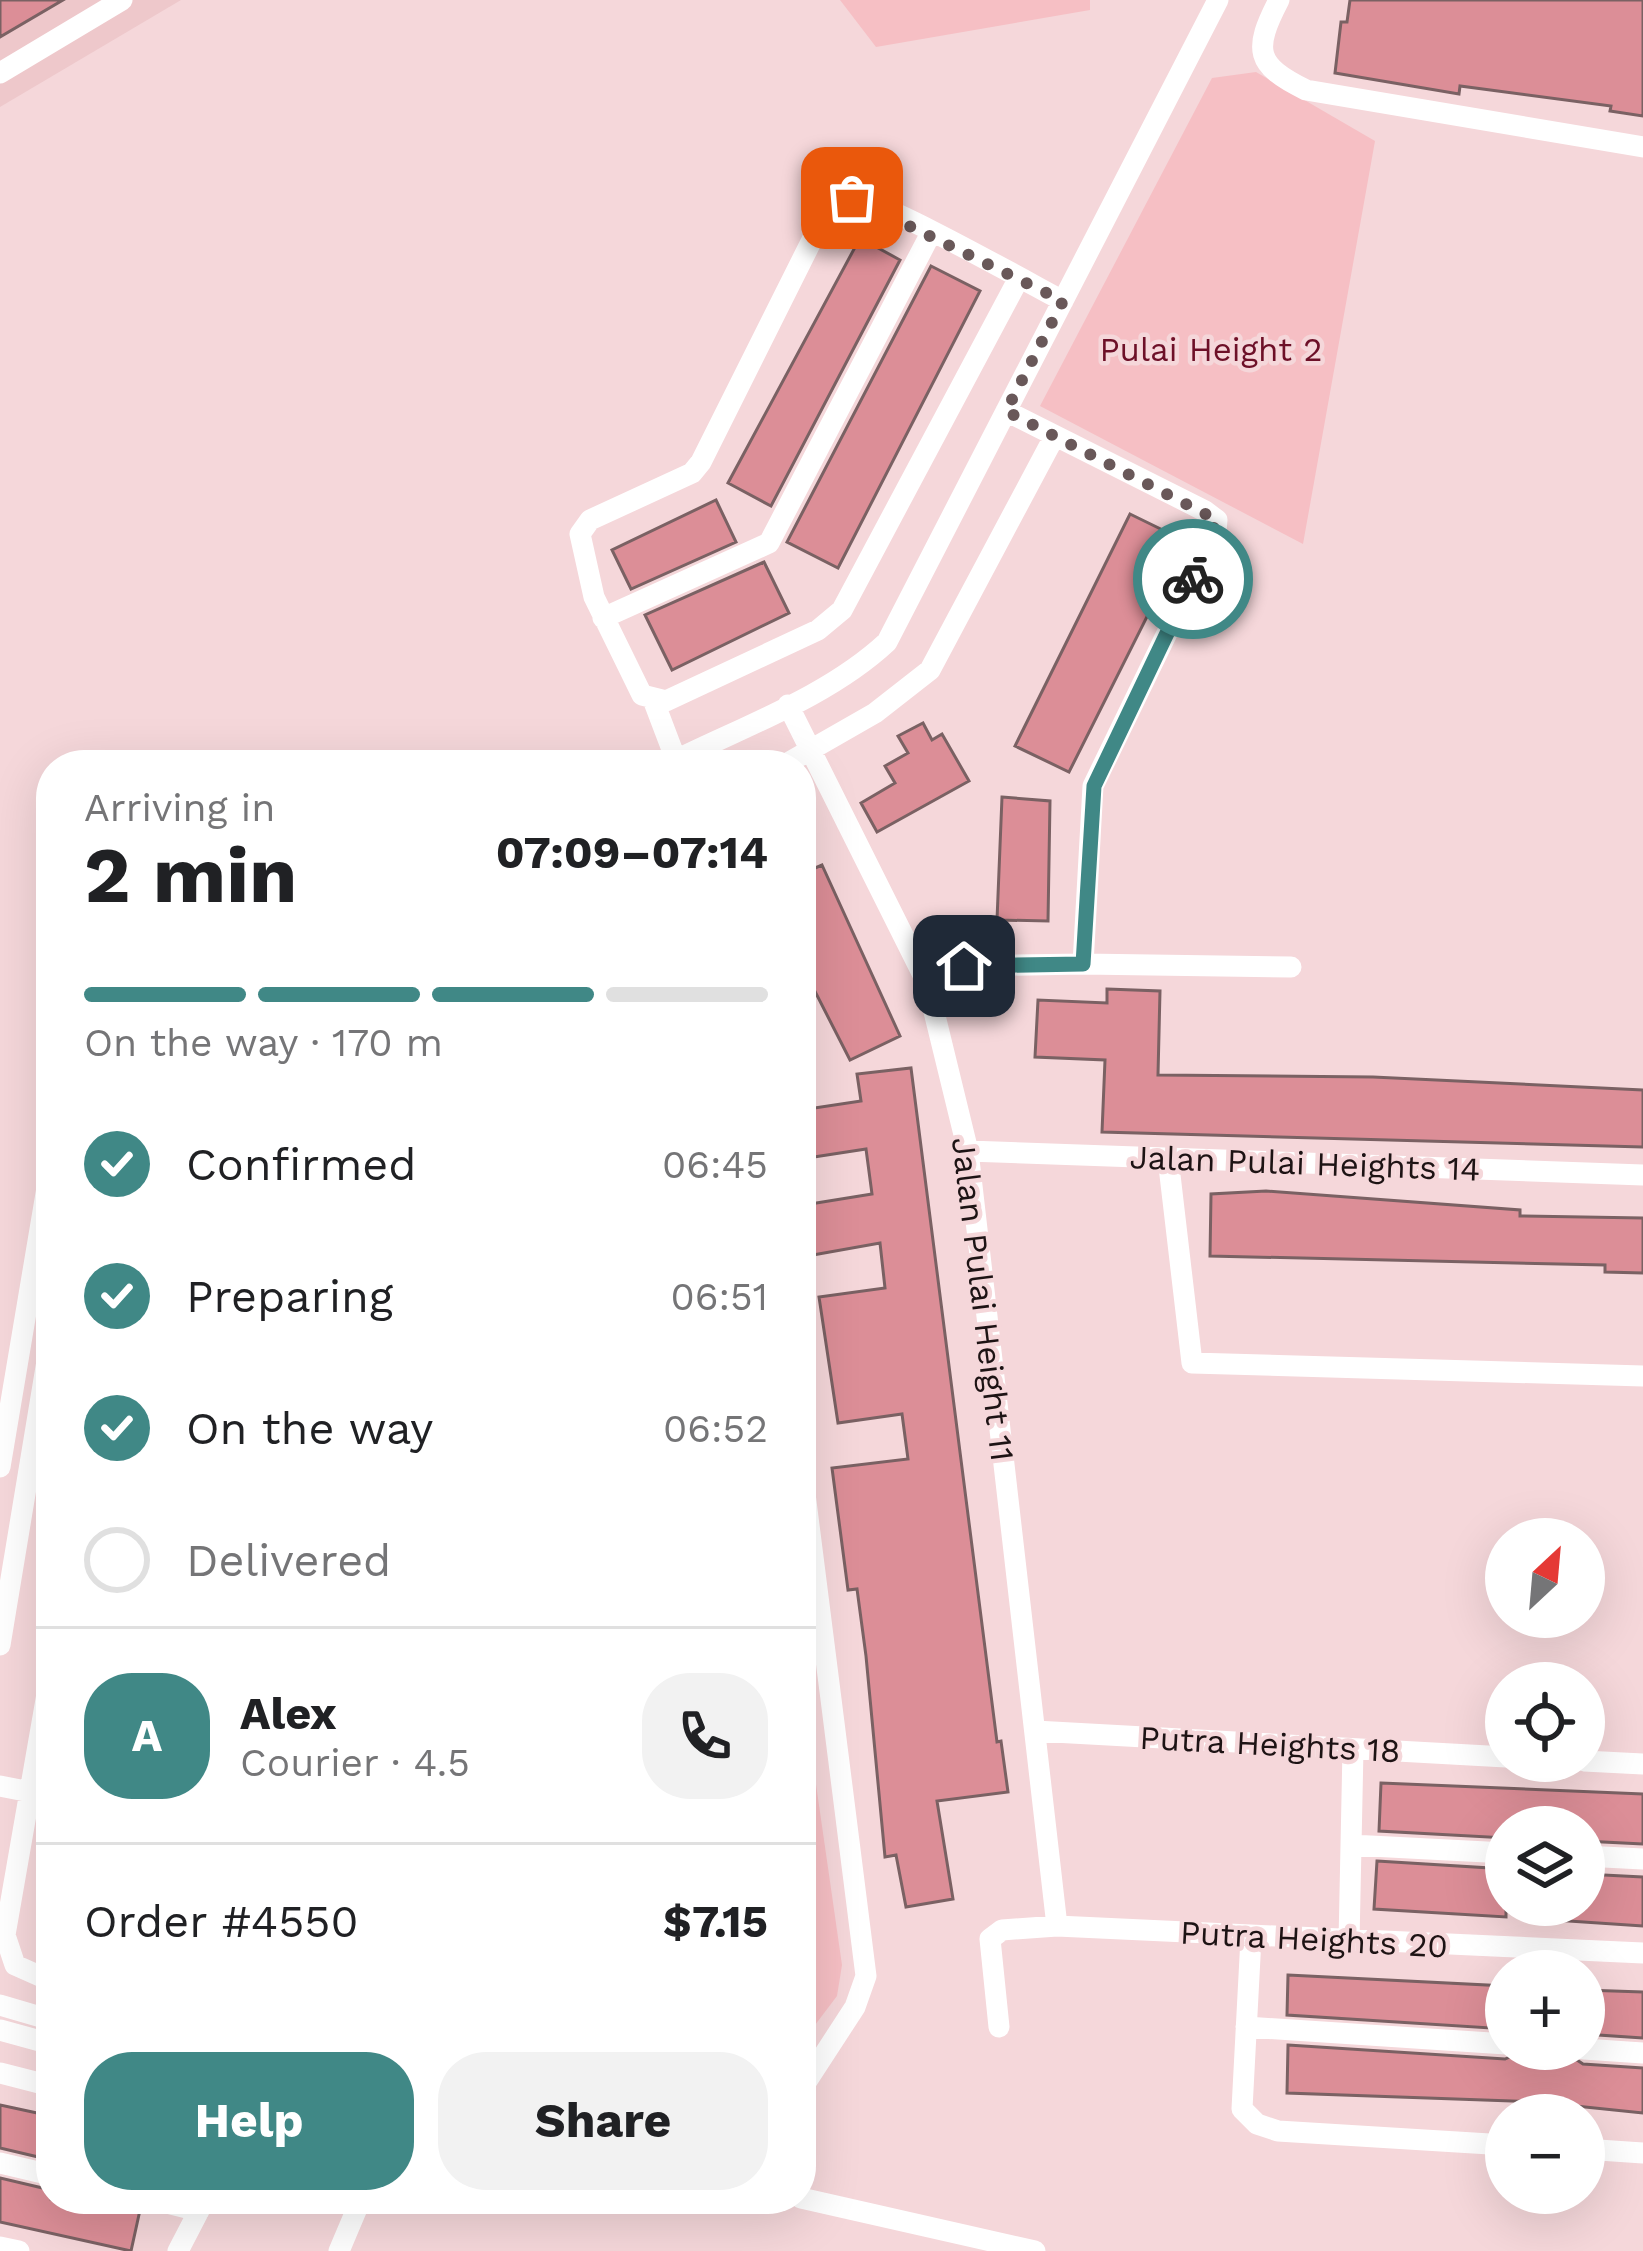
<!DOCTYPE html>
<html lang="en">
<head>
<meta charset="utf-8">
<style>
  body { margin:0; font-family:"Work Sans",sans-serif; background:#f2f2f2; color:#202124; height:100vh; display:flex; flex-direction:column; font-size:45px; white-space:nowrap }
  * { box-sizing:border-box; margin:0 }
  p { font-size:39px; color:#757577 }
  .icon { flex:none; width:66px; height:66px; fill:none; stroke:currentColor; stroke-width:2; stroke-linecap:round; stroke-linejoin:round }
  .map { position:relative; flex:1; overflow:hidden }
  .sheet { position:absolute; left:36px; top:750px; width:780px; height:1464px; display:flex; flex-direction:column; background:#fff; border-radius:48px; box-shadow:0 12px 48px #0002 }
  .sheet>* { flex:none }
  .needle { width:78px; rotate:26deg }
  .controls { position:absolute; left:1485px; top:1518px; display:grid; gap:24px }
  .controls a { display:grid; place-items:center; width:120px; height:120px; border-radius:50%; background:#fff; box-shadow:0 12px 48px #0002; font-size:60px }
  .pin { position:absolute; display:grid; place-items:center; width:102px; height:102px; color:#fff; margin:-51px; border-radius:24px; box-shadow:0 6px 18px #0006 }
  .courier { position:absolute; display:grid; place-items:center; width:120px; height:120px; margin:-60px; border:9px solid #408886; border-radius:50%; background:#fff; color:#222; box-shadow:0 3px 15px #0007 }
  .overview em { font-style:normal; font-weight:700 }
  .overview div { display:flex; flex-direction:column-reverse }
  .overview { display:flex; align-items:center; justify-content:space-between; height:204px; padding:0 48px }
  h1 { font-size:78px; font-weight:700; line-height:90px }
  .bar { display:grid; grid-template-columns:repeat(4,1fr); gap:18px 12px; align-content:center; height:144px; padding:0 48px }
  .bar i { height:15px; border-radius:9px; background:#e0e0e0 }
  .bar .active { background:#408886 }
  .bar p { grid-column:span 4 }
  .line { display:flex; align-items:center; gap:30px; padding:0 48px; border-top:3px solid #e0e0e0 }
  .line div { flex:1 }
  .round { display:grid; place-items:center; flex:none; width:126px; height:126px; border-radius:48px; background:#f2f2f2 }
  ol { padding:0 48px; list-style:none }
  li { display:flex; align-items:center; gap:36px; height:132px }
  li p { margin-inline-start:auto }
  li .icon { padding:12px; border-radius:50%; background:#408886; color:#fff; stroke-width:4 }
  li:last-child { color:#757577 }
  li i { width:66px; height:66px; border:6px solid #e0e0e0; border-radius:50% }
  .button { display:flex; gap:24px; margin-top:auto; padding:24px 48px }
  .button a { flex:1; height:138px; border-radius:48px; background:#408886; color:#fff; font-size:48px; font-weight:700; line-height:138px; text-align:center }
  .button a+a { background:#f2f2f2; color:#202124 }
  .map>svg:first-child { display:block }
</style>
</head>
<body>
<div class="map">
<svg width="1643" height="2251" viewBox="0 0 1643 2251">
  <rect width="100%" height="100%" fill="#f5d7da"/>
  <path fill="#eec8cb" d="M0,0H181L0,107Z"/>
  <path fill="#f6bfc4" d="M840,0H1090V10L876,47Z
    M1256,72L1375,141L1303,544L1040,406L1212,78Z
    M801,1680L842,1965L837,1996L812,2029H801Z"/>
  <path fill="#dc8e97" stroke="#7a6163" stroke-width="3" d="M0,0H63L0,37Z
    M1350,0H1643V116L1610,111L1611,106L1460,86L1459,94L1335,73L1341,22H1347Z
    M860,238L900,260L771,506L728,483Z
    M931,266L980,291L838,568L787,542Z
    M716,500L736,542L631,589L612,550Z
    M1130,514L1185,541L1069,772L1015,746Z
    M764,562L789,613L672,670L645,615Z
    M923,723L932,740L942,734L969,781L877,832L861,803L895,783L885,766L908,753L898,736Z
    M1002,797L1050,801L1048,921L997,920Z
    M822,865L900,1036L850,1060L801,964V874Z
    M1107,989L1160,991L1158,1075L1373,1077L1643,1090V1147L1102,1132L1105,1060L1035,1057L1038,1000L1107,1003Z
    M911,1068L997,1742L1001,1741L1008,1792L937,1801L953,1899L906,1907L896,1855L885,1857L866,1656L857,1589L848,1590L832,1468L908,1459L902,1414L838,1423L819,1297L885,1288L880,1243L813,1255L804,1205L872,1194L866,1149L801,1159V1110L861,1101L857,1074Z
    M1266,1191L1520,1210V1216L1643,1218V1273L1605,1272V1265L1210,1256L1211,1194Z
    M1381,1783L1643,1794V1844L1584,1841V1827H1506V1838L1379,1831Z
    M1377,1861L1506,1869V1917L1374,1909Z
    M1584,1874L1643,1877V1926L1523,1918V1905H1584Z
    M1288,1975L1506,1986V2029L1287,2015Z
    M1584,1990L1643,1992V2038L1584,2034Z
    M1288,2045L1505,2059L1523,2051L1571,2056L1583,2064L1643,2068V2113L1537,2102L1287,2093Z
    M0,2105L51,2116V2160L0,2148Z
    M0,2178L51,2190V2199L137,2204L140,2210L131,2251L0,2222Z"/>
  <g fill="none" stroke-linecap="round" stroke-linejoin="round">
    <path stroke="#fff" stroke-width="21" d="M1279,0C1253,50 1255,65 1306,90L1643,147
      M0,73L122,0
      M1019,278L842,610L818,630L666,701L642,695L594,597L580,534L590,520L692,473L701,462L828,208C836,204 844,198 854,198C880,199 1029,283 1063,301
      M603,618L769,543L931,233
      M654,702L676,760
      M788,705L927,983L968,1151L1057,1926
      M666,765C739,728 827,698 887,642L1218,0
      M784,765L875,713L930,670L1053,439
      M1083,964L1291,967
      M927,983L964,966L1083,964L1093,786L1216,532L1217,520L1205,511L1006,411
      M968,1151L1643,1175
      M1168,1158L1192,1363L1643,1376
      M801,1462L866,1976L855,2007L801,2090
      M0,1467L51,1164
      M0,1645L51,1337
      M51,1671L5,1935L15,1965L51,1981
      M1035,1731L1506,1757
      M1584,1761L1643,1764
      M0,1786L51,1796
      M1351,1845L1506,1853
      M1584,1856L1643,1859
      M1251,1938L1242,2109L1257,2124L1278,2131L1506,2145
      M1349,1942L1353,1749
      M0,2005L51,2020
      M999,2027L990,1939L1002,1930L1057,1926L1643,1953
      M1246,2027L1506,2044
      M0,2030L51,2044
      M1584,2049L1643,2053
      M0,2073L51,2086
      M1584,2149L1643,2153
      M0,2163L51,2175
      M801,2198L1035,2251
      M151,2199L199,2211
      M0,2247L19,2251
      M178,2251L205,2199
      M339,2251L361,2199"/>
  </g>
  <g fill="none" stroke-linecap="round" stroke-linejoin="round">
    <path stroke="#695859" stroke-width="12" stroke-dasharray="0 21.6" d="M852,198L1063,301L1006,411L1217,520L1193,579"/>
    <path stroke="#408886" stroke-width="15" d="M964,966L1083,964L1094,786L1193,579"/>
  </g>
  <g text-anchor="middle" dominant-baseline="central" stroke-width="9" stroke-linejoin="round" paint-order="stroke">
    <g font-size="33" fill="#6d1028" stroke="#f5d7da">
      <text x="1211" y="349">Pulai Height 2</text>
    </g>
    <g font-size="33" fill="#1d1314" stroke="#f5d7da">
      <text transform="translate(1305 1163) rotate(2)">Jalan Pulai Heights 14</text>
      <text transform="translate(983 1299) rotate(83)">Jalan Pulai Height 11</text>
      <text transform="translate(1270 1744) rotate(3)">Putra Heights 18</text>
      <text transform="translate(1314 1939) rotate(3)">Putra Heights 20</text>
    </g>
  </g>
</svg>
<div class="controls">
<a><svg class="needle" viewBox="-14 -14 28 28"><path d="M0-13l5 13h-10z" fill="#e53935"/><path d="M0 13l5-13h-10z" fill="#757577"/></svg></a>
<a><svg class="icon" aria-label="locate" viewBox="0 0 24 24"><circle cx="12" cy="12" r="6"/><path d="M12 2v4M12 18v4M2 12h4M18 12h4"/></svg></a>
<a><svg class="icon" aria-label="layers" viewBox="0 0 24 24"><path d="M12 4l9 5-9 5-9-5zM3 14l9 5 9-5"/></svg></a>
<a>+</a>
<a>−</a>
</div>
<div class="pin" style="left:852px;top:198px;background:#ea580c"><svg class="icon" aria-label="bag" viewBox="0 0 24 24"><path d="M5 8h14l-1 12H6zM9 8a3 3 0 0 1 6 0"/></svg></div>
<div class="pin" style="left:964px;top:966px;background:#1f2937"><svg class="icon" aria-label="home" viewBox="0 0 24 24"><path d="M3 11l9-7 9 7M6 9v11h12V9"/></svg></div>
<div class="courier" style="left:1193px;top:579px"><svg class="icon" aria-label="bike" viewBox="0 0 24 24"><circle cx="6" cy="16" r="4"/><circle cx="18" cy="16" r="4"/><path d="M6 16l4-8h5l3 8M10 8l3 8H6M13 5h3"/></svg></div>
<section class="sheet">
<div class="overview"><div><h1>2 min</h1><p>Arriving in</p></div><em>07:09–07:14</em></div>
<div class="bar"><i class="active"></i><i class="active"></i><i class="active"></i><i></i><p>On the way · 170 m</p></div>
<ol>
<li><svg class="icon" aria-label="check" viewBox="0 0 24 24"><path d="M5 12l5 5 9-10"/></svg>Confirmed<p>06:45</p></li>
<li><svg class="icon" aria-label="check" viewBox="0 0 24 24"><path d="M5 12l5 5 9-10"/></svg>Preparing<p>06:51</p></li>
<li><svg class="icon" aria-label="check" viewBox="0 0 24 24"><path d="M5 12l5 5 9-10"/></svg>On the way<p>06:52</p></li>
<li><i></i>Delivered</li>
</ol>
<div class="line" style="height:216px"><b class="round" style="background:#408886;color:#fff">A</b><div><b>Alex</b><p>Courier · 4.5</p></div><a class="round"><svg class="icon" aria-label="phone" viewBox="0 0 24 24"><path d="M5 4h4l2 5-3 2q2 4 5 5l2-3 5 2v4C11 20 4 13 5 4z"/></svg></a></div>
<div class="line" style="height:156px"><div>Order #4550</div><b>$7.15</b></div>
<div class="button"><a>Help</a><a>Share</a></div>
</section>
</div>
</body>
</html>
